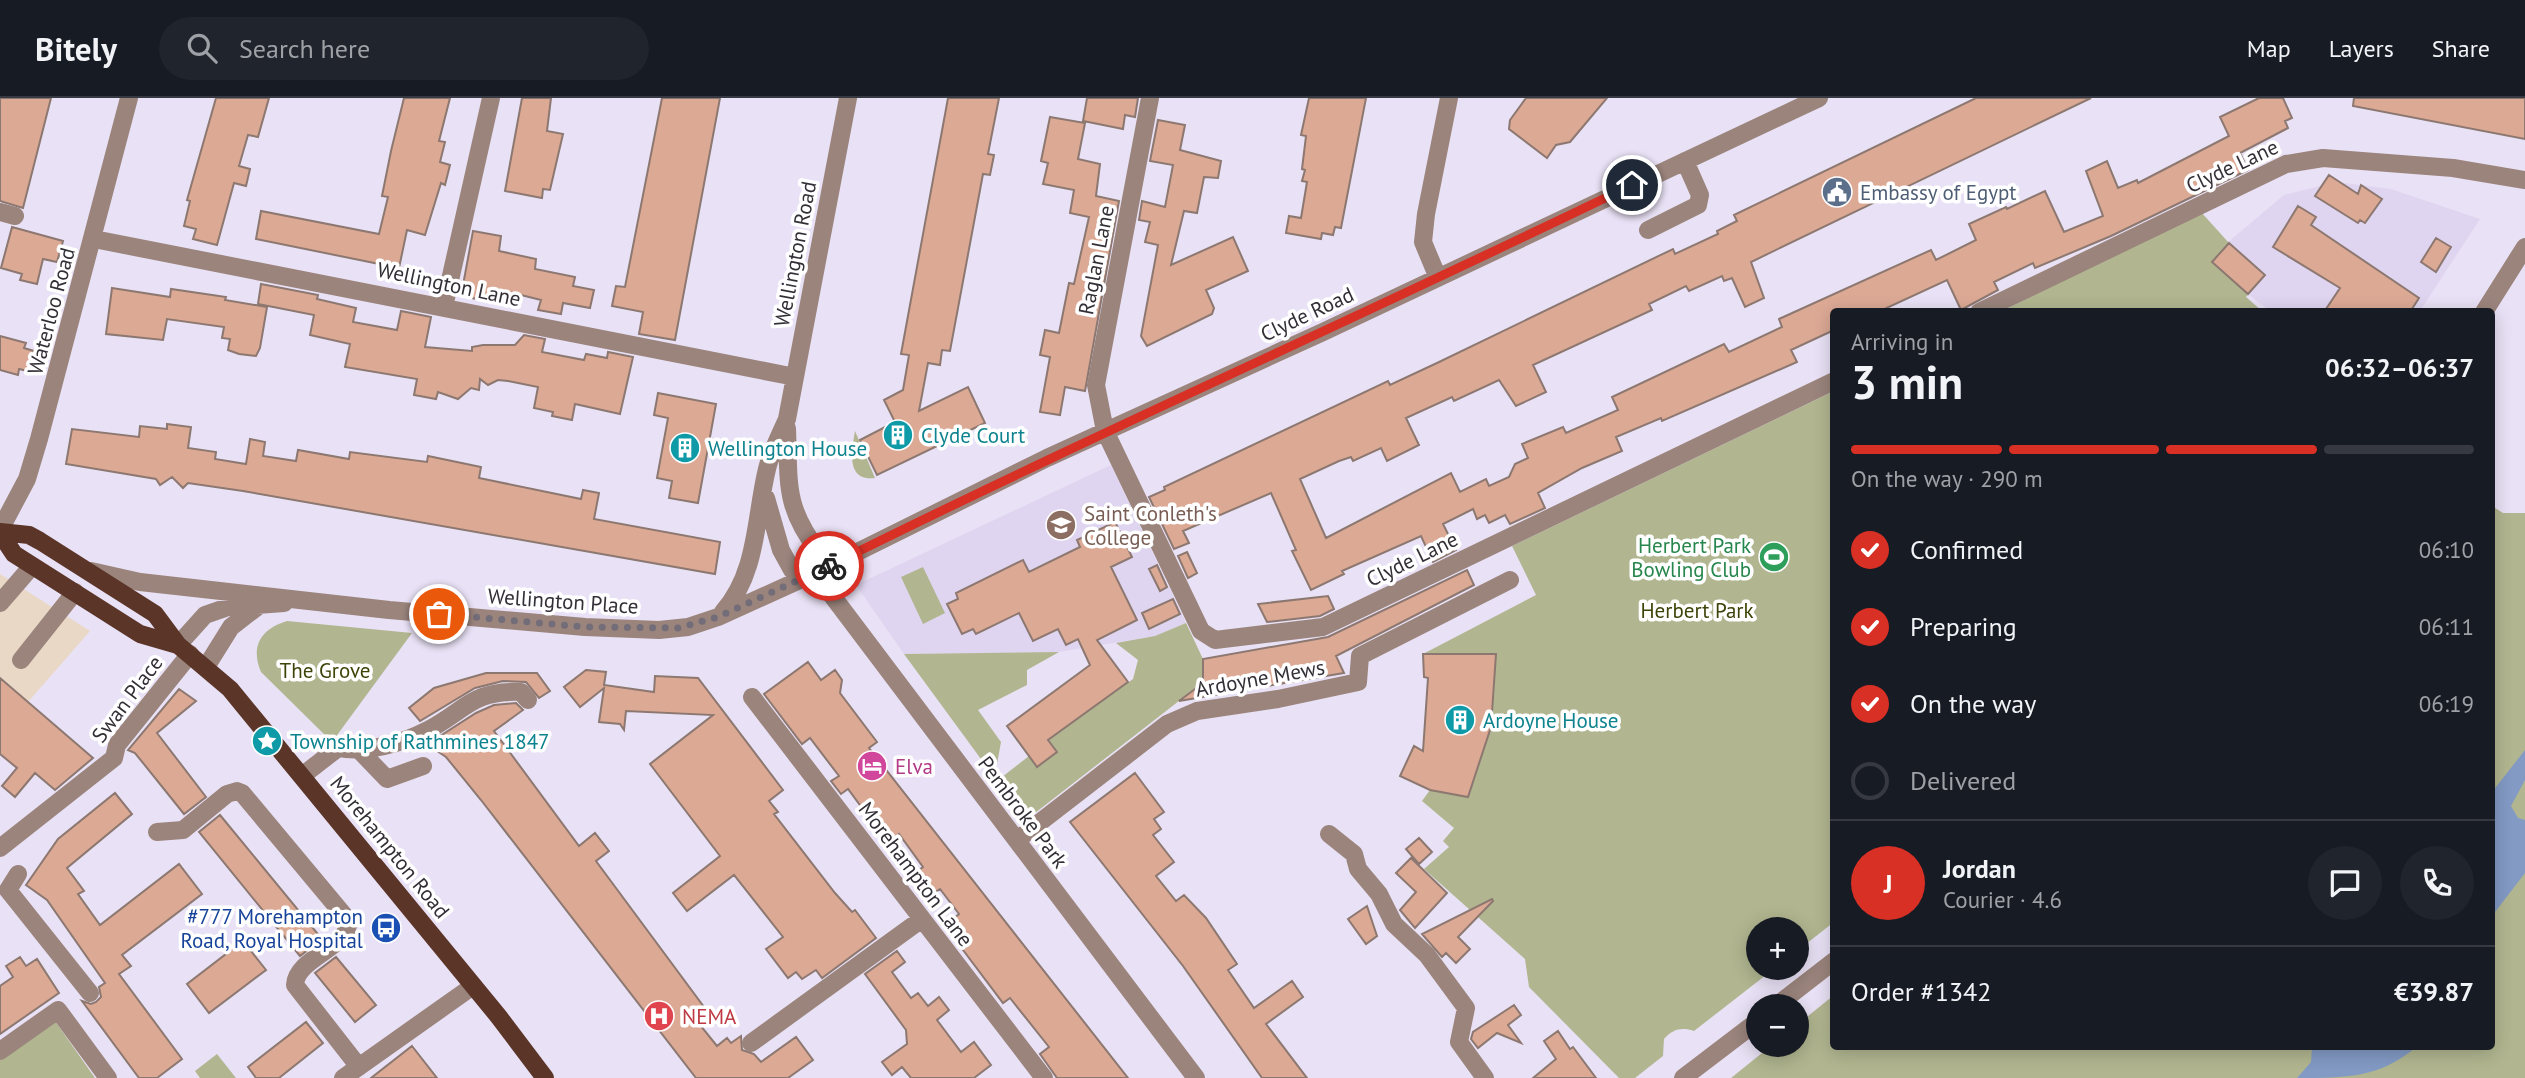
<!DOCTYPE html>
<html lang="en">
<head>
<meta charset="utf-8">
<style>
  body { margin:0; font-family:"PT Sans",sans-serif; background:#20242c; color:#f1f3f6; height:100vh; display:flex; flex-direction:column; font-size:26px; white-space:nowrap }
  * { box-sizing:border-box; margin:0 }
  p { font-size:23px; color:#9ea1a6 }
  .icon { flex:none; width:38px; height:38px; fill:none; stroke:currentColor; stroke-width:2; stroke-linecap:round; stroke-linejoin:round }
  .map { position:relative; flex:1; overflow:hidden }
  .sheet { position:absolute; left:1830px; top:210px; width:665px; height:742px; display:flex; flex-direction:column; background:#171b24; border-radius:7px; box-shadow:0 4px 18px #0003 }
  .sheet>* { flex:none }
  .buttons { position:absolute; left:1746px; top:819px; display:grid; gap:14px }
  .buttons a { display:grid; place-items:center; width:63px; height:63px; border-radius:50%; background:#171b24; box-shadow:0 4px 18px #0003; font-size:35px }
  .pin { position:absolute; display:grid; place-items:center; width:60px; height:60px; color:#fff; margin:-30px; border:4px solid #fff; border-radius:50%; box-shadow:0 2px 7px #0007 }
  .courier { position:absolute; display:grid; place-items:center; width:70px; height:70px; margin:-35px; border:5px solid #d93025; border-radius:50%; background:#fff; color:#222; box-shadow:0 2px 9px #0007 }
  .headline em { font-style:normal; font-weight:800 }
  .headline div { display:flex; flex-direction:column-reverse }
  .headline { display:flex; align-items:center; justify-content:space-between; height:119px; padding:0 21px }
  h1 { font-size:46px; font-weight:800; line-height:52px }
  .bar { display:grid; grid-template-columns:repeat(4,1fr); gap:10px 7px; align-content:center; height:84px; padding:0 21px }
  .bar i { height:9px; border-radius:5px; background:#363941 }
  .bar .current { background:#d93025 }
  .bar p { grid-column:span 4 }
  .line { display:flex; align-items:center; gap:18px; padding:0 21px; border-top:2px solid #363941 }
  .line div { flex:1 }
  .round { display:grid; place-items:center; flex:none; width:74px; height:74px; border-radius:37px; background:#20242c }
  ol { padding:0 21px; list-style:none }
  li { display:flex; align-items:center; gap:21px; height:77px }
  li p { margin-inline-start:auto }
  li .icon { padding:7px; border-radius:50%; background:#d93025; color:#fff; stroke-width:4 }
  li:last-child { color:#9ea1a6 }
  li i { width:38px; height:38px; border:4px solid #363941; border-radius:50% }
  header { display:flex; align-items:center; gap:42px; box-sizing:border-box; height:98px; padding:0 35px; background:#171b24; border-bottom:2px solid #363941 }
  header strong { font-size:33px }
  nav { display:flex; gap:38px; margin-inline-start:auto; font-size:24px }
  .search { width:490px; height:63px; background:#20242c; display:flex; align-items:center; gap:18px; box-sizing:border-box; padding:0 24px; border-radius:38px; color:#9ea1a6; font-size:26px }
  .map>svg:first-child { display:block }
</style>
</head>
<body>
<header>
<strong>Bitely</strong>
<div class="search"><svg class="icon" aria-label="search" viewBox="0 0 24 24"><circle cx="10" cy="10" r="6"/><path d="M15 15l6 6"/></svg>Search here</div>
<nav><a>Map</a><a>Layers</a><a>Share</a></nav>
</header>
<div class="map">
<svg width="2525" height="980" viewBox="0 0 2525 980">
  <rect width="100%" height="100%" fill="#e9e1f5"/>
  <path fill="#ead8c7" d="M0,476L90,533L0,636Z"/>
  <path fill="#dfd5f0" d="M2336,84L2391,91L2480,121L2420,213H2270L2248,196L2265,176L2227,145L2284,97Z
    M1111,367L1186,525L1155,538L1059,554L904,556L856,487Z"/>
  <path fill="#b1b690" d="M2201,114L2229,145L2265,177L2246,199L2262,213L2000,214Z
    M1834,293V824L1797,853V831H1759V870H1775L1694,933C1681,929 1673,931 1664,941L1663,958L1635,980H1619L1529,889L1525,861L1424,771L1449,749L1443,743L1454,730L1422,703L1430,692L1468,699L1491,629L1496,557L1423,556L1536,497L1512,448Z
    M855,333L875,380C845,384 852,351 855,333Z
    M2492,408L2503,415H2525V980H1731L1772,947H1797V927L1834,897V948H2492Z
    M923,469L945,515L923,526L901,479Z
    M287,523L412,535L332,644L261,574C250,548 261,531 287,523Z
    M1186,525L1203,561L1202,585L1026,722L997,683L1029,658L1038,669L1056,654L1048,642L1133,581L1138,562L1116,545L1155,538Z
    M1059,554L1027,572V587L978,612L1001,644L997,666L989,672L904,556Z
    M55,923L95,980H0V962Z
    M217,956L236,980H200L195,973Z"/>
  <path fill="#829ac4" d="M2525,652V682L2511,708L2518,720L2525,722V775L2492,818V694Z
    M2312,949V948L2416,949C2380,980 2345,980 2297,980L2311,964Z"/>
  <path fill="#dca995" stroke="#8c7870" stroke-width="2" d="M0,0H51L23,110L0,103Z
    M216,0H269L258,39L248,37L239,68L250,71L246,88L234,85L217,147L193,141L196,131L184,128L190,103L187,102Z
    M404,0H450L439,43L445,44L440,64L450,67L445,87L441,85L425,137L407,132L399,170L256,141L261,113L379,136L388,99L382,98L391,53Z
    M522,0H551L547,33L563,36L550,92L543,91L542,100L505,93Z
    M662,0H720L675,242L639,236L643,214L612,208L616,188L625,189Z
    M948,0H999L988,56L994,57L990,77L983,76L950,253L942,252L940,267L928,265L919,313L968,289L985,325L877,377L860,342L895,324L884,302L903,292L909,257L901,256Z
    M1087,0H1138L1135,19L1125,17L1123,31L1083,23Z
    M1309,0H1366L1341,130L1335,129L1333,137L1322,135L1321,141L1286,135L1289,118L1301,120L1307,84L1302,83L1305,72L1302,71L1306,38L1301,37Z
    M1526,0H1607L1570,44L1556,47L1547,60L1509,31L1510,22Z
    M1976,0H2091L1751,164L1764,200L1745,209L1732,180L1724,183L1722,178L1689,193L1686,188L1649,206L1652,212L1533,267L1546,294L1516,308L1499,282L1454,303L1452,299L1406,320L1419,347L1387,363L1381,350L1353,363L1351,359L1339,363L1300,381L1326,440L1451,375L1460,394L1486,381L1489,388L1509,379L1515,366L1528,360L1522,346L1563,329L1566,335L1618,312L1612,299L1724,246L1729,254L1782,229L1779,221L1931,152L1936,162L1976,142L1969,126L2006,109L2007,111L2045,93L2064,134L2103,118L2086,73L2107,63L2118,90L2137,82L2138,85L2229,38L2220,19L2259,0H2283L2292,20L2285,23L2288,30L2240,55L2248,72L2111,138L2035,170L2033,165L1994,184L1998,192L1961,212L1947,182L1878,214H1834V232L1791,252L1797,264L1662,323L1661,320L1616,339L1622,353L1582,370L1538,395L1545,410L1510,426L1505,417L1489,425L1485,417L1477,421L1473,411L1443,426L1456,452L1433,464L1421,438L1342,473L1344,476L1311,492L1292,453L1296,452L1271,395L1183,433L1189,445L1174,451L1149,399L1165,392L1164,389L1388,283L1390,287L1437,265L1673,151L1675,156L1718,136L1717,133L1737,123L1734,117Z
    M2354,0H2525V41L2353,8Z
    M1050,19L1085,25L1078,61L1100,66L1096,98L1119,103L1085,293L1065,289L1060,317L1040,314L1050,259L1040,257L1045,232L1059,235L1069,185L1074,186L1089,119L1070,115L1074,92L1043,86L1048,65L1041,63Z
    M1158,22L1185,27L1180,52L1221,63L1218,80L1204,79L1197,115L1184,113L1171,167L1233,139L1248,173L1206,192L1214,210L1212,216L1147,248L1141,238L1158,147L1145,144L1150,124L1139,122L1142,103L1165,109L1173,67L1150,63Z
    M2329,77L2358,96L2361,87L2382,101L2365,125L2360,122L2358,125L2315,98Z
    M2298,108L2316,119L2311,127L2419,200L2410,214H2324L2340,190L2273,149Z
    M12,129L63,143L57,164L43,161L37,186L20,182L22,176L1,170Z
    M473,133L501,138L499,153L536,161L535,171L575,179L573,188L594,192L590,210L563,205L561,216L538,212L541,202L509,194L507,207L461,198Z
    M2436,140L2451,149L2436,174L2421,164Z
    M2229,145L2265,177L2248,196L2212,164Z
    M261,186L318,197L317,201L356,210L353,224L397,232L401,213L431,219L425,249L472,253V249L483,247H515L524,237L545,241L542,254L584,262L586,256L607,260L608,254L633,259L620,316L575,306L572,322L552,318L553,314L534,310L538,289L508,283L498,282L488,287L480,281L479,292L471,290L458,301L438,294L436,301L414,297L417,281L345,269L350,246L310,237L314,217L258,206Z
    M112,190L170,199L171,191L226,199L225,202L267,209L260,250L256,258L239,256L228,252L230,241L222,240L224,229L167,221L163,242L106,236Z
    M0,238L26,245L24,250L34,253L28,273L19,271L18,277L0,272Z
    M658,295L716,306L698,405L669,400L672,383L657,380L668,320L654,317Z
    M167,326L191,329L188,350L216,354L215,361L246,366L250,341L265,344L263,358L296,363L298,352L349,361L350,354L427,364L428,358L481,369L479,380L581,401L583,392L599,395L594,421L720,444L715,476L243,393L188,385L183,390L172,379L160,387L156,381L66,366L72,331L139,339L140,328L167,331Z
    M1115,424L1132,459L1111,469L1137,522L1097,542L1128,584L1048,642L1057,654L1037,669L1007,628L1090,567L1078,541L1066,547L1058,531L1033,543L1019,515L976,536L973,531L962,536L947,506L958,501L956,495L1023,462L1029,474L1080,449L1077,442Z
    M1187,454L1197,475L1188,480L1178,458Z
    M1157,467L1167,489L1160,493L1149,471Z
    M1467,472L1474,487L1336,558L1344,575L1179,603L1203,585V561L1328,539Z
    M1328,498L1334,511L1320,518L1267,524L1258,506Z
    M1173,501L1180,516L1149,531L1142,515Z
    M1423,556H1496L1491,629L1468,699L1430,692L1400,678L1414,648L1423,653L1428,580L1424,579Z
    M808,564L821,582L835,572L842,582L840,595L877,644L869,650L1128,980H1057L1040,956L1049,949L1010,900L1003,905L960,848L966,843L953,821L959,816L940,791L932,796L914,776L923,769L899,736L891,742L889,739L885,741L848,691L841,696L831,683L839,678L810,640L802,646L764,596Z
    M586,572L606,574L604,587L654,594L655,578L698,580L783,692L769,703L778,714L774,716L835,795L852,814L855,812L876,840L822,880L816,872L802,881L796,874L788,880L766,851L783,839L734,777L687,813L673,795L720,758L650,666L713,617L626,613L624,632L620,626L599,624L604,590L580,609L564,589Z
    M486,575H537L550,593L539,600L526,584L503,583L475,590L420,623L409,610L434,590Z
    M0,580L93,660L55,692L35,675L15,699L2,688L17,670L0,656Z
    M179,591L196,603L157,635L206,699L184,716L135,655L128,652Z
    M516,605L523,612L494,633L579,748L595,735L609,753L596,763L704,909L692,917L717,948L727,940L731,945L741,938L742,952L754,956L761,964L796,939L813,962L788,980H696L481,702L446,659L437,653L434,642L476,615L494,607Z
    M1135,675L1164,714L1154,721L1161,731L1153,737L1174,764L1156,778L1176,803L1184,797L1206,820L1237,866L1228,872L1254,910L1292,883L1303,899L1266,926L1307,980H1262L1183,868L1070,724Z
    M115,695L132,716L67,770L84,793L78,796L100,827L179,766L202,796L122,857L131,868L119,876L182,961L157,980H139L82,903L91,906L96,904L101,899L99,889L105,885L47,802L26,787L58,741Z
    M220,717L322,841L300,858L199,734Z
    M1419,740L1432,754L1419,766L1406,751Z
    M1411,760L1447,795L1415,830L1400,812L1416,794L1396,775Z
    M1492,801L1493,803L1458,839L1470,851L1456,865L1446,855L1442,859L1422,836Z
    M1367,808L1377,838L1366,846L1348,821Z
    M243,843L266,872L209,915L187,886Z
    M897,853L905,864L892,874L911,900L918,895L928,908L939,899L949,912L937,922L961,954L974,944L991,967L974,980H911L902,969L892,977L882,964L907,946L906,932L865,876Z
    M20,859L26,868L37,861L59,895L0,936V888L13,879L6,868Z
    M336,859L376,907L355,924L315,875Z
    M1514,907L1521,917L1508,927L1521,945L1497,935L1478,950L1471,941L1473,934Z
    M306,924L323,945L279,980H256L248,969Z
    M1558,933L1570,951L1573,949L1596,980H1533L1556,961L1544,943Z
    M412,948L437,980H371Z"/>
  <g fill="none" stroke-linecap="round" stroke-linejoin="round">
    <path stroke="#9a847c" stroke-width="18" d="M1150,0L1096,287L1105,333L1201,533L1215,542L1323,529L1834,283
      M0,114L15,118
      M1648,132L1698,107L1700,97L1685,63
      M94,141L795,279
      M1438,180L1423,144L1426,116L1449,0
      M444,209L491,0
      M1979,214L2286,66L2323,60L2453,70L2525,82
      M2484,214L2525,149
      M787,330C789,385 784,409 819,454L815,475
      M766,400L781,452L792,472L815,475
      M0,432L27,381L39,341L129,0
      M91,473L140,484L389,512L585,529L659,532L688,529L718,519L815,475L1047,360L1323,234L1819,0
      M815,475L1196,980
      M0,505L32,468
      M723,514C758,474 755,420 767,371C771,354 780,337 787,321L848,0
      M178,547L205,517L228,509L284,505
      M21,562L75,494
      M206,569L231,529L257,509
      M752,599L1044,980
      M361,654L387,681L423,668
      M303,677L338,650C366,655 401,646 428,632C466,612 472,592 521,594L528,602
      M157,734L183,732L227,696L237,693L242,695L348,822C352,849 296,859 295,887L359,969
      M1329,736L1354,756L1358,771L1379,796L1394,826L1427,857L1466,910L1459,944L1485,980
      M1017,742L1167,626L1197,613L1278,601L1358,584L1360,558L1510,482
      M0,750L114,660L117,647L190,556
      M18,776L8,792L90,895
      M1776,908L1834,863
      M751,945L922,821
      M0,953L58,912L108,980
      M343,980L473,888
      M1683,980L1759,922"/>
    <path stroke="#5a3528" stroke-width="18" d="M0,434L29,437L40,443L155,516L178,547L230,591L499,919L545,980
      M0,435L14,456L140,536L178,547"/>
  </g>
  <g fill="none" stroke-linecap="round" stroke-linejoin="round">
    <path stroke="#726d79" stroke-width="7" stroke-dasharray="0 12.6" d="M439,516L585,529L678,530L718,519L829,468"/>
    <path stroke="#d93025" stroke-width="9" d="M829,468C1094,336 1365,217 1632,87"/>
  </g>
  <defs>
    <g id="civic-disc" transform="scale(1.575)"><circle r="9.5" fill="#5c6f8a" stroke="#fff"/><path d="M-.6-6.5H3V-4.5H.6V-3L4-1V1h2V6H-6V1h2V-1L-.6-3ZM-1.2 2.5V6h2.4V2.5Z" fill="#fff"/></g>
    <g id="building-disc" transform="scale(1.575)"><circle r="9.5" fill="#0f9aa8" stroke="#fff"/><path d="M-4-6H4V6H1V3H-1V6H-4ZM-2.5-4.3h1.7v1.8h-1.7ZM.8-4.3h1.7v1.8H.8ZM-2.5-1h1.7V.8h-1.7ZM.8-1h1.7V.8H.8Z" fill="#fff"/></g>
    <g id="school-disc" transform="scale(1.575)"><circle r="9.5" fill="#8d6e63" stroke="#fff"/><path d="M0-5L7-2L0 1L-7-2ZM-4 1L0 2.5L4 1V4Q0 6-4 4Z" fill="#fff"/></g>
    <g id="stadium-disc" transform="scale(1.575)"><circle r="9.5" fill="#2e9e5b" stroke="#fff"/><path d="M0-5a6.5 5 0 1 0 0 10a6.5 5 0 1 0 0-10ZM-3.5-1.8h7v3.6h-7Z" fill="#fff"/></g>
    <g id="sight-disc" transform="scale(1.575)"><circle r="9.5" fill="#0f9aa8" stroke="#fff"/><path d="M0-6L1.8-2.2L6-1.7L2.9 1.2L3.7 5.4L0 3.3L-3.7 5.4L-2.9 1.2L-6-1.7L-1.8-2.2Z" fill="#fff"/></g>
    <g id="hotel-disc" transform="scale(1.575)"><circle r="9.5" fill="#d1479c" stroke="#fff"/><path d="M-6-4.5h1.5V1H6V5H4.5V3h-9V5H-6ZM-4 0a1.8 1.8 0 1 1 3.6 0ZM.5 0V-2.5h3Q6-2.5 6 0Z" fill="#fff"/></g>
    <g id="bus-disc" transform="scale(1.575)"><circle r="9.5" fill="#1a4fb4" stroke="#fff"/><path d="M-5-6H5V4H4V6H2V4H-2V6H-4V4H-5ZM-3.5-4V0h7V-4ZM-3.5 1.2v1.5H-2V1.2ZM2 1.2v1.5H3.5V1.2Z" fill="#fff"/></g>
    <g id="hospital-disc" transform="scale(1.575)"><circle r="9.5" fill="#e0444e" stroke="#fff"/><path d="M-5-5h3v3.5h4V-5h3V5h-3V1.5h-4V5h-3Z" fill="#fff"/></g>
  </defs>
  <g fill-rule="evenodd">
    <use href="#civic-disc" x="1837" y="94"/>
    <use href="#building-disc" x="898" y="337"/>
    <use href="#building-disc" x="685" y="350"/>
    <use href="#school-disc" x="1061" y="427"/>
    <use href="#stadium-disc" x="1774" y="459"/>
    <use href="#building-disc" x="1460" y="622"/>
    <use href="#sight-disc" x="267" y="643"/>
    <use href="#hotel-disc" x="872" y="668"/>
    <use href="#bus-disc" x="386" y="830"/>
    <use href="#hospital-disc" x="659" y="918"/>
  </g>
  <g text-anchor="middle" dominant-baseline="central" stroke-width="7" stroke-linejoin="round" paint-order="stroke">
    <g font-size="21" fill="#322f36" stroke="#fff">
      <text transform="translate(2232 68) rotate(-25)">Clyde Lane</text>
      <text transform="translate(795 156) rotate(-79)">Wellington Road</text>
      <text transform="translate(1096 162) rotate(-79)">Raglan Lane</text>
      <text transform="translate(449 186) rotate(12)">Wellington Lane</text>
      <text transform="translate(51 213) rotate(-75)">Waterloo Road</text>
      <text transform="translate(1307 216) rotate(-25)">Clyde Road</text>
      <text transform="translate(1412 461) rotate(-26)">Clyde Lane</text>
      <text transform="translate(563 503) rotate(4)">Wellington Place</text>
      <text transform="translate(1260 580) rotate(-10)">Ardoyne Mews</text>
      <text transform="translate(127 601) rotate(-53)">Swan Place</text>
      <text transform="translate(1023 714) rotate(53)">Pembroke Park</text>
      <text transform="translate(390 749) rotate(51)">Morehampton Road</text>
      <text transform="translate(916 776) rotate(53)">Morehampton Lane</text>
    </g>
    <g font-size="21" fill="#4e5e75" stroke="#fff" text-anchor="start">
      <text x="1860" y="94">Embassy of Egypt</text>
    </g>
    <g font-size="21" fill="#0d838f" stroke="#fff" text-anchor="start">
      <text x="921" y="337">Clyde Court</text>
      <text x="708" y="350">Wellington House</text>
      <text x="1483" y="622">Ardoyne House</text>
      <text x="290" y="643">Township of Rathmines 1847</text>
    </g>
    <g font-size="21" fill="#785e54" stroke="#fff" text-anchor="start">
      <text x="1084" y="415">Saint Conleth's<tspan x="1084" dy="24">College</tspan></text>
    </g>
    <g font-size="21" fill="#27864d" stroke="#fff" text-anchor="end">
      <text x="1751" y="447">Herbert Park<tspan x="1751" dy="24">Bowling Club</tspan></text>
    </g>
    <g font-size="21" fill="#3e4307" stroke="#fff">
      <text x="1697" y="512">Herbert Park</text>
      <text x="325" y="572">The Grove</text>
    </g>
    <g font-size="21" fill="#b23c85" stroke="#fff" text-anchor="start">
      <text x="895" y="668">Elva</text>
    </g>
    <g font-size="21" fill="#164399" stroke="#fff" text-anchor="end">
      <text x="363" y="818">#777 Morehampton<tspan x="363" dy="24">Road, Royal Hospital</tspan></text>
    </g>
    <g font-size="21" fill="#be3a42" stroke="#fff" text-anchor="start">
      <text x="682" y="918">NEMA</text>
    </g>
  </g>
</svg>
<div class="buttons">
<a>+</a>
<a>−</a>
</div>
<div class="pin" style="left:439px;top:516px;background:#ea580c"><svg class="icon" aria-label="bag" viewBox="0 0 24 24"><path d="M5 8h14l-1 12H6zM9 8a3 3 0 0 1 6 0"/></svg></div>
<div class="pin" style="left:1632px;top:87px;background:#1f2937"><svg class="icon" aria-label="home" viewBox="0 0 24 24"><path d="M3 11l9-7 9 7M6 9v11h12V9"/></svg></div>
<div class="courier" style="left:829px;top:468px"><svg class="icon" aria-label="bike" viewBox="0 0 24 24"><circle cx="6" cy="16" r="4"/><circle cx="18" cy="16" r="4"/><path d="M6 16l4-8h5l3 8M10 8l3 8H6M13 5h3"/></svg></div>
<section class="sheet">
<div class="headline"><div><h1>3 min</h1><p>Arriving in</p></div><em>06:32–06:37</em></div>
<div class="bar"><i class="current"></i><i class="current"></i><i class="current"></i><i></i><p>On the way · 290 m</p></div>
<ol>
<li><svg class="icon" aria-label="check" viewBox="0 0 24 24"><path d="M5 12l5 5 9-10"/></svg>Confirmed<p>06:10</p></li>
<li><svg class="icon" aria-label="check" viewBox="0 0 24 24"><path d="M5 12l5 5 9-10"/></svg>Preparing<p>06:11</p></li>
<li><svg class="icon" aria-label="check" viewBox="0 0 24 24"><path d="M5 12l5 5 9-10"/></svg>On the way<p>06:19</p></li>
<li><i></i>Delivered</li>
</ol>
<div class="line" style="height:126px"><b class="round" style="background:#d93025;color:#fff">J</b><div><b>Jordan</b><p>Courier · 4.6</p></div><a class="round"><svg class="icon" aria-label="chat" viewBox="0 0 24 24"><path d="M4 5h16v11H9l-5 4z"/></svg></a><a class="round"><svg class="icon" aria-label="phone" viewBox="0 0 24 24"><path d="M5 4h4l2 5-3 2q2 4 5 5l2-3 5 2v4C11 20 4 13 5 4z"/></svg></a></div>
<div class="line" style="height:91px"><div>Order #1342</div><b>€39.87</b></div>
</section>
</div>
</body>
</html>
